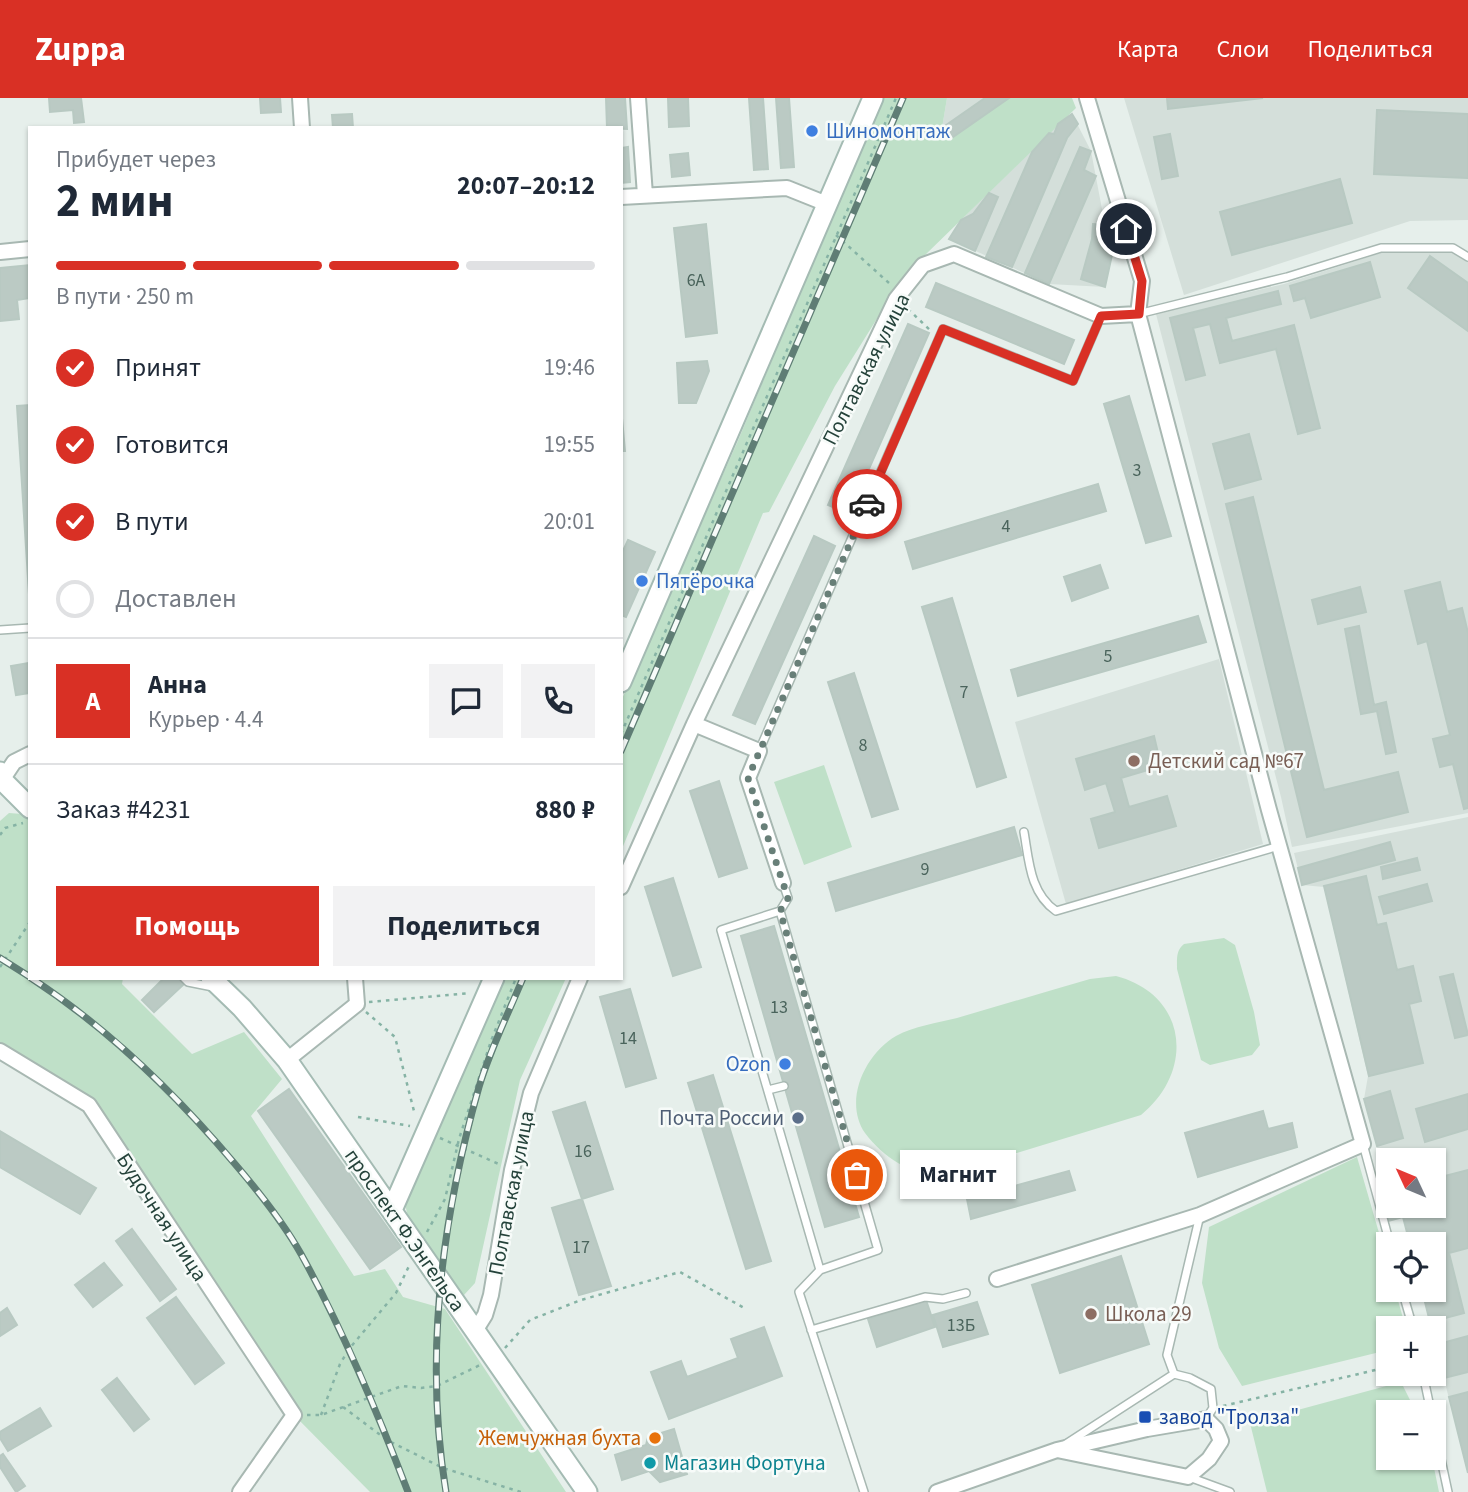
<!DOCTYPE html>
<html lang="ru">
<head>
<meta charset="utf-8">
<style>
  body { margin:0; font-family:"Source Sans 3",sans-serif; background:#f2f2f3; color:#1f2937; height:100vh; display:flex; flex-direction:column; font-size:26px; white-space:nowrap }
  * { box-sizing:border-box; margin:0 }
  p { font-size:23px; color:#747a83 }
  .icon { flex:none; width:38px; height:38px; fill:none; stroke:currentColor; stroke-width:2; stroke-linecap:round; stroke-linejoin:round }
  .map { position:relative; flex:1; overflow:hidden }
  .drawer { position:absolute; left:28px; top:28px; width:595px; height:854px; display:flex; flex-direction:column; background:#fff; border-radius:0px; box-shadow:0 2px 5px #0004 }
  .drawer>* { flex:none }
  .needle { width:46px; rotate:314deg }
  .buttons { position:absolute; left:1376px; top:1050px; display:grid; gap:14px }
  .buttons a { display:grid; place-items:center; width:70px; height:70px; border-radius:0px; background:#fff; box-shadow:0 2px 5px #0004; font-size:35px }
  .pin { position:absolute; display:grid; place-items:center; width:60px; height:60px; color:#fff; margin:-30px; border:4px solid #fff; border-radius:50%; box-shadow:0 2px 7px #0007 }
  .courier { position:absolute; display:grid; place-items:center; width:70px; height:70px; margin:-35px; border:5px solid #d93025; border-radius:50%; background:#fff; color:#222; box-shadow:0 2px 9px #0007 }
  .bubble { position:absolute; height:49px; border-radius:0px; background:#fff; box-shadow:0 2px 5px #0004; font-size:23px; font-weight:700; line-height:49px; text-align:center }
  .headline em { font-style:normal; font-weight:700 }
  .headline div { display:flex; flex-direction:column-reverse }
  .headline { display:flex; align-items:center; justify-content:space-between; height:119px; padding:0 28px }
  h1 { font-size:46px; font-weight:700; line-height:52px }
  .bar { display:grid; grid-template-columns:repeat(4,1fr); gap:10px 7px; align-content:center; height:84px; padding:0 28px }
  .bar i { height:9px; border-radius:5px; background:#e0e1e3 }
  .bar .on { background:#d93025 }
  .bar p { grid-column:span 4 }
  .line { display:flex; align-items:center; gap:18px; padding:0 28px; border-top:2px solid #e0e1e3 }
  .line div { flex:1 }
  .round { display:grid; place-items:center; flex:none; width:74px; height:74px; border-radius:0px; background:#f2f2f3 }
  ol { padding:0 28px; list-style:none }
  li { display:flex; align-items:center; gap:21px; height:77px }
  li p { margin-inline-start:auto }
  li .icon { padding:7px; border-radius:50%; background:#d93025; color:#fff; stroke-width:4 }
  li:last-child { color:#747a83 }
  li i { width:38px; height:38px; border:4px solid #e0e1e3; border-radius:50% }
  .primary-button { display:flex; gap:14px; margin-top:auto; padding:14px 28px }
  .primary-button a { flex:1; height:80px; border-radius:0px; background:#d93025; color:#fff; font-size:28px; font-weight:700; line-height:80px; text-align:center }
  .primary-button a+a { background:#f2f2f3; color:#1f2937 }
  header { display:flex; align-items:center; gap:42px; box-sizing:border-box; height:98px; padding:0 35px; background:#d93025; color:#fff }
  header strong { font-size:33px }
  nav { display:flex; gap:38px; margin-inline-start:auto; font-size:24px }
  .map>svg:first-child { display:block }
</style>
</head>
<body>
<header>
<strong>Zuppa</strong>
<nav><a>Карта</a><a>Слои</a><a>Поделиться</a></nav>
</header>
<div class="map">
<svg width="1468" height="1394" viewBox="0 0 1468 1394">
  <rect width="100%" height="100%" fill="#e6efeb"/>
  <path fill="#d4dfda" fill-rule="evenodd" d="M947,0H1009L950,41L942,30Z
    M1124,0H1468V122L1410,123L1184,197Z
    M1072,16L1091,53L1105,127L1115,143L1105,189L1049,186L949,141L961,122L1049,35Z
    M1452,152L1468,163V715L1292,749L1281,699L1156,216L1284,186L1384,154Z
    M1219,561L1263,746L1066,806L1015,624Z
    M1468,719V1375L1433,1238V1230H1431L1422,1192H1433V1146H1410L1403,1119L1388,1123L1380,1094L1377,1048L1364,1001L1368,978L1324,789L1302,787L1294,755ZM1388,1062H1433V1108H1388Z"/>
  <path fill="#bfe0c8" d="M882,0H947L942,30L950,41L1009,0H1072L1076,10L922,160L893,195L835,288L769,414L763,415L621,753V603L737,345Z
    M824,667L852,749L804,767L774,684Z
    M9,715L22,716L30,722V880H123L122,886L192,956L244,934L282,981L251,1018L354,1178L385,1171L403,1199L445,1211L566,1394H370L294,1317L88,1010L0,958V723Z
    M1224,840L1235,847L1254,914L1260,947L1252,957L1210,967L1201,962L1177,871C1177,861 1176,852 1184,846Z
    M1116,878C1188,897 1195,973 1141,1017L941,1078C911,1077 883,1059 865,1035C843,1003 865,956 896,938C914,928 937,925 957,920C1001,907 1046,894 1090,881Z
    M501,880H566L520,982L475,1185L464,1197C440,1176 404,1132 405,1099Z
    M1357,1059L1388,1166V1192H1395L1405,1227L1403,1230H1388V1252L1242,1288L1219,1250L1202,1185L1209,1129Z
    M1401,1284L1416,1314H1388V1360H1432L1439,1394H1267L1250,1325Z"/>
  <path fill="#bbcac4" stroke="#b8c9c2" stroke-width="2" d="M49,0H81L84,24L74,25L73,12L50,14Z
    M260,0H280L281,14L261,15Z
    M606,0H625L627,31L607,30Z
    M668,0H688L689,28L669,29Z
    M749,0H763L768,71L754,72Z
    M776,0H789L794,69L781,70Z
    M985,0H1009L950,41L942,30Z
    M1167,0H1263L1168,11Z
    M1377,12L1468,16V80L1374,76Z
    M352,16L353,30H333L332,17Z
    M1072,16L1078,26L1067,40L1012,169L986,159L1032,54L1049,35L1054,36L1058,26Z
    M1170,36L1178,78L1162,81L1154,39Z
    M628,49L630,84L621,85V50Z
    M1080,49L1091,53L1084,72L1096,78L1049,186L1025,175Z
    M688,55L690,77L672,79L670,57Z
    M1340,81L1352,125L1232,157L1220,114Z
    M989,95L998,99L975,153L949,141L961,122L973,116Z
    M706,126L717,235L686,239L674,130Z
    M1093,126L1105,127L1104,142L1115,143L1105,189L1081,181L1092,141Z
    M1430,158L1468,185V233L1408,190Z
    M1370,164L1380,199L1311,220L1305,200L1294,203L1290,188Z
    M30,167V200L17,202L19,221L0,223V170Z
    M936,185L1074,242L1064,266L926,209Z
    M1278,193L1281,206L1226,220L1232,243L1294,227L1320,330L1298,336L1276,251L1220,265L1210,226L1193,230L1205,277L1186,282L1170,220Z
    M908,226L929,235L849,416L828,407Z
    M707,263L709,273L696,305H679L677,265Z
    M1129,298L1171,438L1146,445L1104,306Z
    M30,307V512L17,308Z
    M621,309L625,353H621Z
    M1249,336L1261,381L1225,391L1213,346Z
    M1098,386L1106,413L913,471L905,444Z
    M1253,399L1324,692L1398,674L1408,714L1307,739L1226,406Z
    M814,438L835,448L755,626L733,617Z
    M628,442L655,454L626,519L621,517V457Z
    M1100,467L1108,490L1072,503L1064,479Z
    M1440,484L1447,514L1462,510L1468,535V710L1464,711L1453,666L1440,669L1433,641L1450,637L1427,543L1418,546L1405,493Z
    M1360,489L1366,514L1318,526L1312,502Z
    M952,500L1006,679L977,689L922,509Z
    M1198,518L1206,544L1018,598L1011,572Z
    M1359,528L1374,607L1386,604L1396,654L1386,656L1377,613L1361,616L1345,531Z
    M29,565L30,595L16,597L11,568Z
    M854,575L898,711L872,719L828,584Z
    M1154,638L1161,668L1121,680L1129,709L1167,698L1176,728L1099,750L1091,721L1115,714L1106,685L1085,692L1076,661Z
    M719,683L747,770L719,779L690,693Z
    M1014,729L1022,757L836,813L828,785Z
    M1390,744L1395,762L1302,787L1298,770Z
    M1417,760L1420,772L1383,781L1381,769Z
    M1366,778L1377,827L1386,825L1397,872L1413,868L1421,903L1409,906L1423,965L1369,978L1324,788Z
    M673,780L701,869L673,878L645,789Z
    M1427,786L1432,803L1384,816L1379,799Z
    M774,828L859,1119L825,1129L741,838Z
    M1453,876L1468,937L1455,940L1440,879Z
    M164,880H178L184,886L154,914L142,902Z
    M630,891L656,980L626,989L600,899Z
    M713,977L771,1163L746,1171L688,985Z
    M289,991L401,1149L370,1171L258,1013Z
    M1390,993L1403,1040L1377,1048L1364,1001Z
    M1468,996V1031L1425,1044L1416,1011Z
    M585,1004L613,1091L582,1101L553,1014Z
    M1263,1013L1268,1031L1292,1025L1297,1049L1198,1079L1185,1035Z
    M0,1033L96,1090L80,1116L0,1069Z
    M1468,1072V1150L1449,1155L1464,1215L1430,1224L1422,1192H1433V1146H1410L1403,1119L1388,1123L1380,1094L1388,1092V1108H1433V1081Z
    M1069,1073L1075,1092L971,1121L967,1101Z
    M582,1101L611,1188L579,1197L552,1110Z
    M132,1131L176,1191L160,1203L116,1143Z
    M1121,1158L1149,1246L1060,1275L1032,1187Z
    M104,1165L122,1187L93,1209L75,1187Z
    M176,1199L224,1265L195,1286L147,1220Z
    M926,1202L935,1229L877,1249L868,1221Z
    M977,1204L988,1236L943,1249L933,1217Z
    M7,1210L17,1227L0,1238V1215Z
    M764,1229L782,1278L669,1321L651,1274L681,1263L687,1279L738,1260L731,1241Z
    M1468,1238V1274L1444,1280L1435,1247Z
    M117,1280L149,1321L134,1333L102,1292Z
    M1468,1294V1375L1449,1299Z
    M40,1310L51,1328L8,1353L0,1340V1334Z
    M674,1331L687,1376L660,1384L649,1373L622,1382L615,1357L646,1347L648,1339Z
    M3,1356L25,1388L16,1394L0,1369V1358Z"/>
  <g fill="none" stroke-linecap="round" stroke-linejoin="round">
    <g stroke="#a8b8b2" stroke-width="10">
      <path id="lane" d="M1138,216L1287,179L1381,150H1453L1468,159
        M0,532L30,530
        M759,653L943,231L1073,283L1101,218
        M1024,734C1029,763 1030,795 1056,813L1279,748
        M783,785L788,800L780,813L721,832L820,1172L799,1194L864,1394
        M780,813L878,1152L820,1172
        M184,880L188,884L213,889
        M768,992L784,988
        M1363,1046L1390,1146
        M1402,1192L1413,1230
        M811,1232L925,1199L943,1201L966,1195
        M1174,1276L1167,1257L1200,1117
        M1423,1276L1431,1314
        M1433,1324L1448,1394
        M1066,1346L1174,1276L1190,1280L1211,1291L1213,1310L1206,1321
        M1189,1379L1230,1394"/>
    </g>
    <g stroke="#a8b8b2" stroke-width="18">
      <path id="street" d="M300,0L302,30
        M638,0L645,97
        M621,99L787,90L827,106
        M0,154L30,151
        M694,626L759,653L748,680L783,785
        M0,685L14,664L30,656
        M621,789L694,626L896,201L923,167L954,156L1101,218L1138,216
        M0,953L89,1007L294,1317L240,1394
        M287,962L357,906L355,880
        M997,1181L1200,1117L1363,1046L1269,712L1138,216L1142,183L1087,0
        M475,1233L485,1217L491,1197L512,1072L531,995L580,880
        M937,1394L1057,1352L1147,1331L1206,1321L1216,1331L1221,1343L1209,1361L1188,1379L1057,1352"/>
    </g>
    <g stroke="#a4bbb3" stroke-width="23">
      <path id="secondary" d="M621,584L873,0
        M0,674L2,682L30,710
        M211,880L242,910L287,962L587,1394
        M392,1112L494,880"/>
    </g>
    <path stroke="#86b3a5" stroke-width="2.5" stroke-dasharray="3.5 5" stroke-linecap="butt" d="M836,137L890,186
      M908,211L931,233
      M621,636L896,0
      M0,737L5,730L23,725
      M0,869L30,824
      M369,904L470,895
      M366,914L395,939L415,1017
      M358,1019L410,1028
      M440,1040L501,1067
      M427,1134L445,1101L459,1041L491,943L516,880
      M505,1250L530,1222L581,1202L680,1174L746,1211
      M1223,1308L1388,1269
      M343,1309L387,1342L443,1370L521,1394
      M307,1317H321L402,1288L421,1290L437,1288L480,1267
      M321,1317L340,1266L349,1251L396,1195L409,1168"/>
    <use href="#lane" stroke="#fff" stroke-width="7"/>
    <use href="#street" stroke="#fff" stroke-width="14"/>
    <use href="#secondary" stroke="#fff" stroke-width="19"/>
    <g stroke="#5f7d75" stroke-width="7">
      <path id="rail" d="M621,653L903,0
        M0,860L30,879
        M31,880C109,931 175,995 235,1066C259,1094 283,1124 301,1156C343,1232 377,1313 408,1394
        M446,1394C424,1260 442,1119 479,989C490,952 508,916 523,880"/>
    </g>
    <use href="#rail" stroke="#f7fbf9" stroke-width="4.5" stroke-dasharray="13" stroke-linecap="butt"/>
  </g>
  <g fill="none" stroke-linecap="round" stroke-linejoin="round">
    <path stroke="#687f78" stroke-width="7" stroke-dasharray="0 12.6" d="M857,1077L780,813L788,800L748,680L867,406"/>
    <path stroke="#d93025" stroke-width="9" d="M867,406L943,231L1073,283L1101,218L1139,216L1142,183L1126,131"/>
  </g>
  <g fill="#3f7fe0" stroke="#f7fbf9" stroke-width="2.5">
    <circle cx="812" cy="33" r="7"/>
    <circle cx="642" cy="483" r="7"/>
    <circle cx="785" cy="966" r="7"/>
  </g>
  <g fill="#8d6e63" stroke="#f7fbf9" stroke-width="2.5">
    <circle cx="1134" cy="663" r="7"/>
    <circle cx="1091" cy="1216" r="7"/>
  </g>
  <circle fill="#5c6f8a" stroke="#f7fbf9" stroke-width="2.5" cx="798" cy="1020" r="7"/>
  <rect fill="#1a4fb4" stroke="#f7fbf9" stroke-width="2.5" x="1138" y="1312" width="14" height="14" rx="3.5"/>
  <circle fill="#e8710a" stroke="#f7fbf9" stroke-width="2.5" cx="655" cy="1340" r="7"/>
  <circle fill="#0f9aa8" stroke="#f7fbf9" stroke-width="2.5" cx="650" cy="1365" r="7"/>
  <g text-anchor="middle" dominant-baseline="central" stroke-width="5" stroke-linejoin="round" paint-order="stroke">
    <g font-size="18" fill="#4a645c">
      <text x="696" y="182">6А</text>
      <text x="1137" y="372">3</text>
      <text x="1006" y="428">4</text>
      <text x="1108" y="558">5</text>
      <text x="964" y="594">7</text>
      <text x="863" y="647">8</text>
      <text x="925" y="771">9</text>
      <text x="779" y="909">13</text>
      <text x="628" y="940">14</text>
      <text x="583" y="1053">16</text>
      <text x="581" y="1149">17</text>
      <text x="961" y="1227">13Б</text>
    </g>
    <g font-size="21" fill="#366cbe" stroke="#f7fbf9" text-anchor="start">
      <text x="826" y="33">Шиномонтаж</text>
      <text x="656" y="483">Пятёрочка</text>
      <text x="771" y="966" text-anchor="end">Ozon</text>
    </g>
    <g font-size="21" fill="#24423a" stroke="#f7fbf9">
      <text transform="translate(866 271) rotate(-63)">Полтавская улица</text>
      <text transform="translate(511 1095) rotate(-79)">Полтавская улица</text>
      <text transform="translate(162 1119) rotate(57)">Будочная улица</text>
      <text transform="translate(405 1132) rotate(55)">проспект Ф.Энгельса</text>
    </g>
    <g font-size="21" fill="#785e54" stroke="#f7fbf9" text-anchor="start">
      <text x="1148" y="663">Детский сад №67</text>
      <text x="1105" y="1216">Школа 29</text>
    </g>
    <g font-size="21" fill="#4e5e75" stroke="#f7fbf9" text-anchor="end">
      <text x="784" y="1020">Почта России</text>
    </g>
    <g font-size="21" fill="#164399" stroke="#f7fbf9" text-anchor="start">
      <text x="1159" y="1319">завод "Тролза"</text>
    </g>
    <g font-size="21" fill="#c56008" stroke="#f7fbf9" text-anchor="end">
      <text x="641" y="1340">Жемчужная бухта</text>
    </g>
    <g font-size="21" fill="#0d838f" stroke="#f7fbf9" text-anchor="start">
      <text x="664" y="1365">Магазин Фортуна</text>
    </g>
  </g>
</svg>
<div class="buttons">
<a><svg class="needle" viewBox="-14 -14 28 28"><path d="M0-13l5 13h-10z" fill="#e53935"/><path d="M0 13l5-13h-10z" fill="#747a83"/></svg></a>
<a><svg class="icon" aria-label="locate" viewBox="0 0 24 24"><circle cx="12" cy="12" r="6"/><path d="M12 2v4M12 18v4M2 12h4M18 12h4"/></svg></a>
<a>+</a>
<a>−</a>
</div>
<div class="pin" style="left:857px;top:1077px;background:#ea580c"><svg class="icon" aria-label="bag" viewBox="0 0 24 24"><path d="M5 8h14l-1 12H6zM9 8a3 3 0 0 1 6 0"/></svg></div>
<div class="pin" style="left:1126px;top:131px;background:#1f2937"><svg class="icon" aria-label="home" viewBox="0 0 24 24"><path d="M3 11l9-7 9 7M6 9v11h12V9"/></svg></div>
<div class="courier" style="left:867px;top:406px"><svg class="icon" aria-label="car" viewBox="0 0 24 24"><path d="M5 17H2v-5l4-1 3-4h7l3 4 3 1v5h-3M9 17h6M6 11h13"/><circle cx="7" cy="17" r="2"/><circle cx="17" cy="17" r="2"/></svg></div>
<div class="bubble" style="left:900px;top:1052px;width:116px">Магнит</div>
<section class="drawer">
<div class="headline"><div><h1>2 мин</h1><p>Прибудет через</p></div><em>20:07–20:12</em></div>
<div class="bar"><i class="on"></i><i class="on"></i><i class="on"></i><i></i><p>В пути · 250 m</p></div>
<ol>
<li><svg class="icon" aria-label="check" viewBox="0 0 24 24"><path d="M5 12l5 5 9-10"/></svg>Принят<p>19:46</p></li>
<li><svg class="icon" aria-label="check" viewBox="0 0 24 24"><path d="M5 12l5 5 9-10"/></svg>Готовится<p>19:55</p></li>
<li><svg class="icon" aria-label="check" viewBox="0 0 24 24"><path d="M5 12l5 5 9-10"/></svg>В пути<p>20:01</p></li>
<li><i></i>Доставлен</li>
</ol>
<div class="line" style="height:126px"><b class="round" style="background:#d93025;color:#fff">А</b><div><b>Анна</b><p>Курьер · 4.4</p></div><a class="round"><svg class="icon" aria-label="chat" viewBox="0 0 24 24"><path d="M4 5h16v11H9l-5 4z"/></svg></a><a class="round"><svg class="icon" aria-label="phone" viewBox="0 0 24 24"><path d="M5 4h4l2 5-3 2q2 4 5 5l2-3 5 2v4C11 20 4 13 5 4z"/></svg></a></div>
<div class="line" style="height:91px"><div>Заказ #4231</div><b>880 ₽</b></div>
<div class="primary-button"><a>Помощь</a><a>Поделиться</a></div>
</section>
</div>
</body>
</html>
